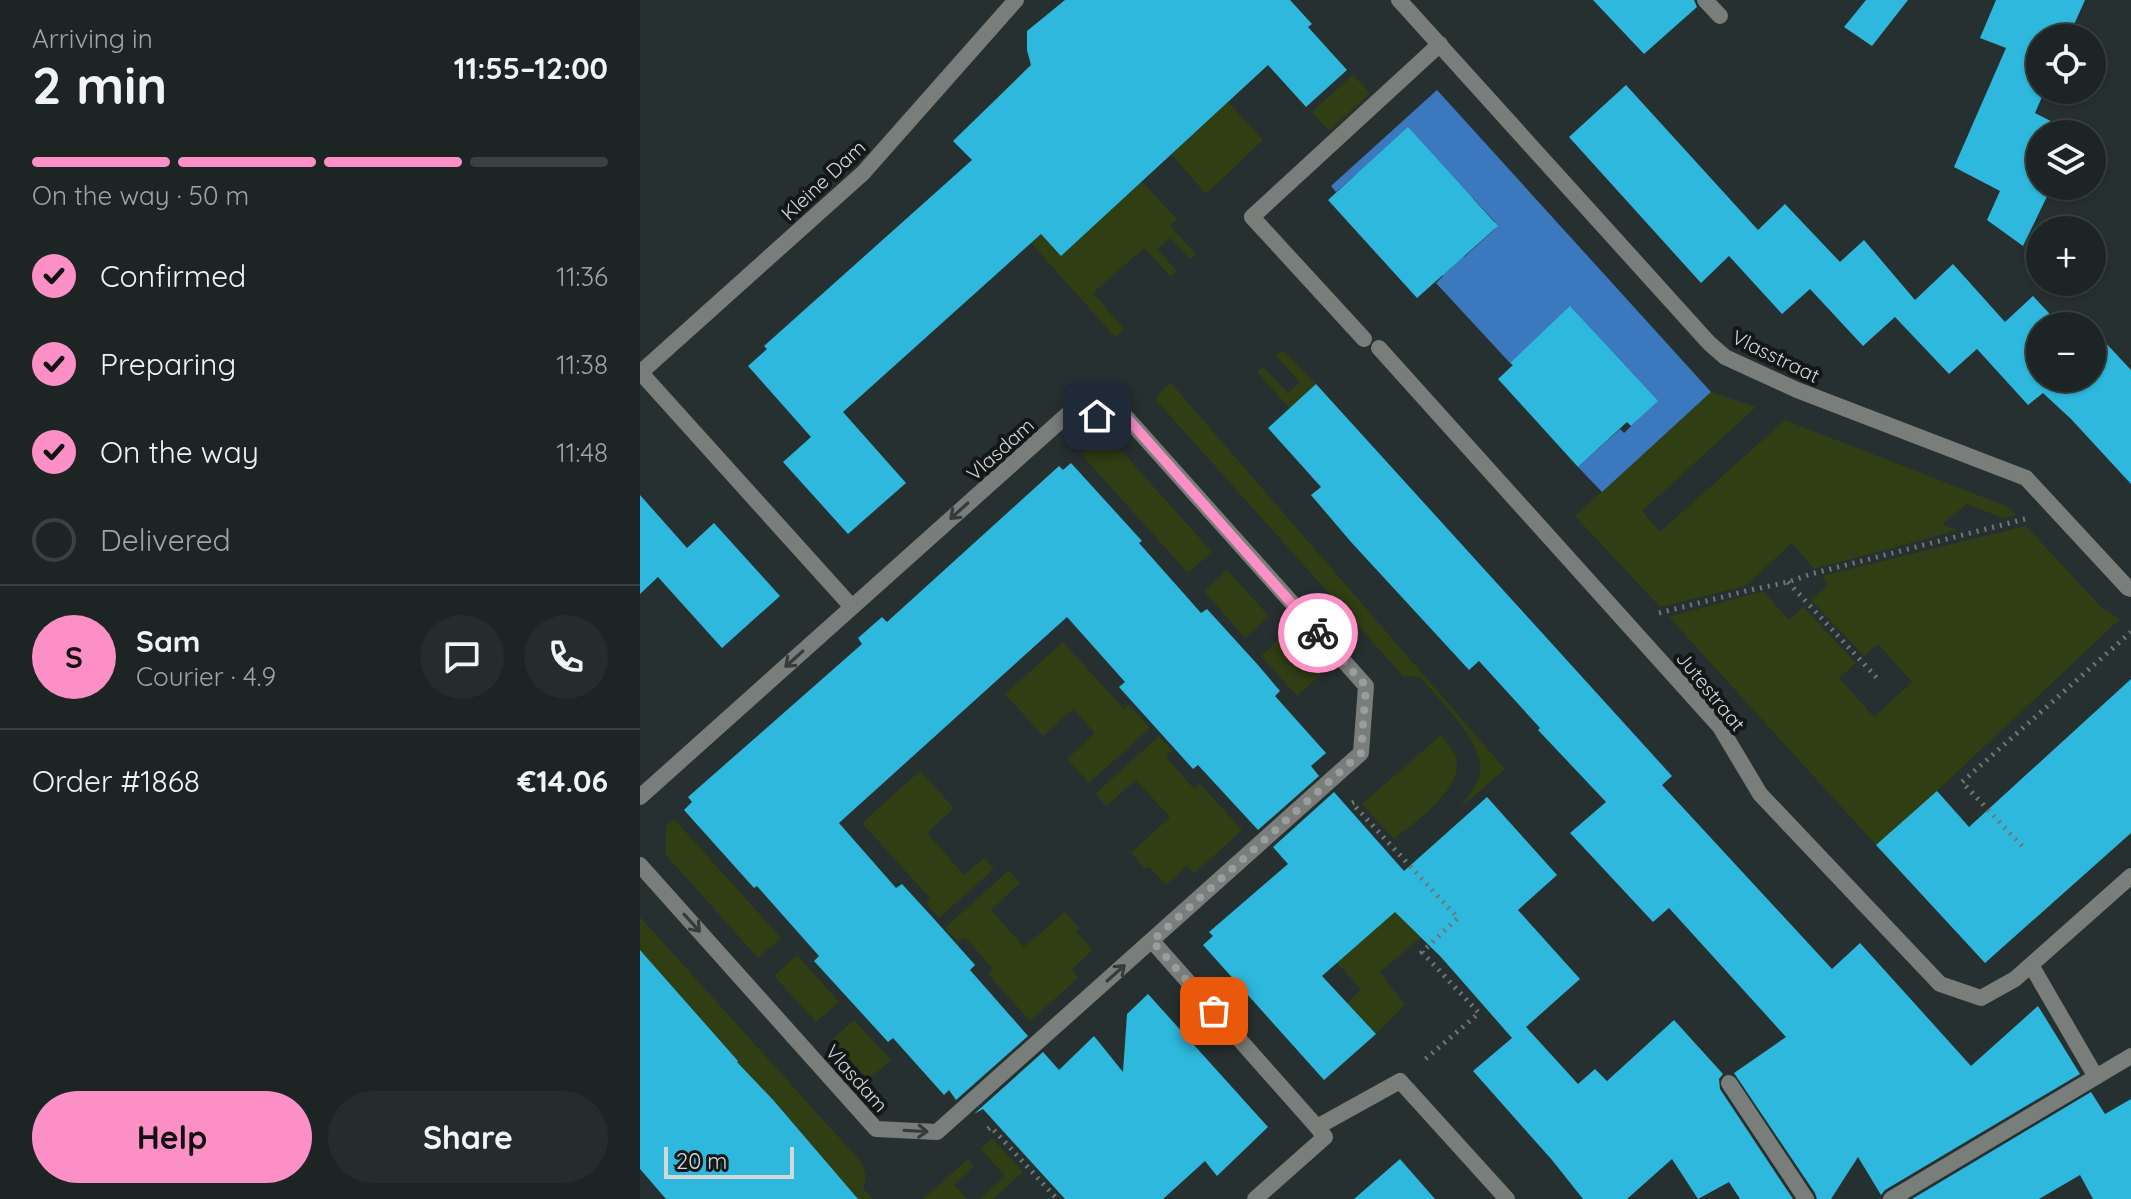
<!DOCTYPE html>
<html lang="en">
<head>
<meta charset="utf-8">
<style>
  body { margin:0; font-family:Quicksand,sans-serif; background:#252c2c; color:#f1f3f6; height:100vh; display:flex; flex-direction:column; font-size:30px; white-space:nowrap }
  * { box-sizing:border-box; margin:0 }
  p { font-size:26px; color:#a0a4a6 }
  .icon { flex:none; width:44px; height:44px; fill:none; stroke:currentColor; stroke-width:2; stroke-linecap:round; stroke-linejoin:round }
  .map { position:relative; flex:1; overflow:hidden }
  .drawer { display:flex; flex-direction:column; background:#1d2424; width:640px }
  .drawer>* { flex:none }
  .controls { position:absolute; left:1386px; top:24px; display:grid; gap:16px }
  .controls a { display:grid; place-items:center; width:80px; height:80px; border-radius:50%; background:#1d2424; box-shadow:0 2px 6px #0004,0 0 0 2px #3b4141; font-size:40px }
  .scale { position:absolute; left:24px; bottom:20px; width:130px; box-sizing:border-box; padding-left:8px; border:4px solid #d3d9d8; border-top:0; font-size:22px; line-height:28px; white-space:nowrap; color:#d3d9d8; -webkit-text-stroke:6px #131717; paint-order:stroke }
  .pin { position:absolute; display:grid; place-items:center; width:68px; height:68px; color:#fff; margin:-34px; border-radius:16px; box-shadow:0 4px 12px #0006 }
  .courier { position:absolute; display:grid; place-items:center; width:80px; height:80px; margin:-40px; border:6px solid #fb8fc6; border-radius:50%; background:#fff; color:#222; box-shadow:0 2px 10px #0007 }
  .head em { font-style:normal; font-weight:800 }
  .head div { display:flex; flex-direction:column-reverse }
  .head { display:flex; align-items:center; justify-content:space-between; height:136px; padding:0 32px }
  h1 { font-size:52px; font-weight:800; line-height:60px }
  .bar { display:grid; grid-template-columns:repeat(4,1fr); gap:12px 8px; align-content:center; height:96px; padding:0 32px }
  .bar i { height:10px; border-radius:6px; background:#3b4141 }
  .bar .active { background:#fb8fc6 }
  .bar p { grid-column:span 4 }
  .line { display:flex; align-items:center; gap:20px; padding:0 32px; border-top:2px solid #3b4141 }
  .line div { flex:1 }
  .round { display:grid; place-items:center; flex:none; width:84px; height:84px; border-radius:42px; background:#252c2c }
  ol { padding:0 32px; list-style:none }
  li { display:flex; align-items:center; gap:24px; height:88px }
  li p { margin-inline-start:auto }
  li .icon { padding:8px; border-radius:50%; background:#fb8fc6; color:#111; stroke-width:4 }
  li:last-child { color:#a0a4a6 }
  li i { width:44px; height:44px; border:4px solid #3b4141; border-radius:50% }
  .primary-button { display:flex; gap:16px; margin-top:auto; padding:16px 32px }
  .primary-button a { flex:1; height:92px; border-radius:48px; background:#fb8fc6; color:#111; font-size:32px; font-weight:800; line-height:92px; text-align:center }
  .primary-button a+a { background:#252c2c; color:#f1f3f6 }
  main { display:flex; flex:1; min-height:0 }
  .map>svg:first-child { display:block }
</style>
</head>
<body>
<main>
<section class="drawer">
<div class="head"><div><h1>2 min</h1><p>Arriving in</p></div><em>11:55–12:00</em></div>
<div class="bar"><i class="active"></i><i class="active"></i><i class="active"></i><i></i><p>On the way · 50 m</p></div>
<ol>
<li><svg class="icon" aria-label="check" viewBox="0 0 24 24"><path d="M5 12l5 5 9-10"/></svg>Confirmed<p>11:36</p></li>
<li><svg class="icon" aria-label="check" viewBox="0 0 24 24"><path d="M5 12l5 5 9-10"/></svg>Preparing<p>11:38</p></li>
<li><svg class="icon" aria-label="check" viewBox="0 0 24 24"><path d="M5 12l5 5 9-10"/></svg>On the way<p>11:48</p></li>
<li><i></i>Delivered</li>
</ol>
<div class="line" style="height:144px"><b class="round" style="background:#fb8fc6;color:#111">S</b><div><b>Sam</b><p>Courier · 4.9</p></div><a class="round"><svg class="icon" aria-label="chat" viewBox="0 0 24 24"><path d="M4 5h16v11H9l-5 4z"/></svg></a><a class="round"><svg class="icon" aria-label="phone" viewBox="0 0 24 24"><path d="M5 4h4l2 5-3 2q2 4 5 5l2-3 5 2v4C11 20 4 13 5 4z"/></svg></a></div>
<div class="line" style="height:104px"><div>Order #1868</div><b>€14.06</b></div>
<div class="primary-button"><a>Help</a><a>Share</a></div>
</section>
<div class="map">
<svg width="1491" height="1199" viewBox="0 0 1491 1199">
  <rect width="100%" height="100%" fill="#273030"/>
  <path fill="#2f3e13" d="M713,75L730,93L689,131L672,112Z
    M588,102L623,140L566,194L531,154Z
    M501,181L537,219L530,226L556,254L550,259L530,238L517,249L537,271L531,277L504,248L453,293L484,329L475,337L391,243L401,234Z
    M643,350L676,384L650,409L617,372L623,367L648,393L660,382L636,356Z
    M531,383L865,769L819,809C827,798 839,784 840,771C843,741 798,699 780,677L763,676L516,400L521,391Z
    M1071,392L1116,407L1002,511L1020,532L1145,420L1366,506L1376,515L1363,518L1327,504L1302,524L1318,530L1174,569L1152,543L1105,586L1020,607L935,516Z
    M451,445L478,447L572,552L548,573L441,454Z
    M1386,526L1462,608L1480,619L1297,791L1236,845L1029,617L1123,591L1149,620L1163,607L1216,663L1199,678L1234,717L1272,682L1238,644L1224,656L1171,600L1188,585L1182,576Z
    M587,570L629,616L605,638L564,591Z
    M645,634L681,674L657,696L621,656Z
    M423,642L484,709L489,705L510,728L449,783L427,759L455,733L433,709L403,736L365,694Z
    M801,735C807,743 816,752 817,762C819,792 775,822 754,839L722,804Z
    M519,736L532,750L526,757L554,789L560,784L602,830L554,874L547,866L526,885L509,867L505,869L491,853L530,817L496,780L466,806L455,794Z
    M280,771L314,808L287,833L324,875L344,858L354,869L299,918L286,903L290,898L222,823Z
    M34,819L141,938L118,958L26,855V826Z
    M369,870L380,883L351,910L384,947L425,912L439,928L436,932L453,950L432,969L438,978L390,1021L348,974L353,969L325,937L318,942L305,928Z
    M736,902L792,928L740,972L765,1005L736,1034L707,1003L721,989L695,961Z
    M0,917L221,1162C226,1171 227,1177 223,1188L233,1199H218L97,1062L98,1060L94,1056H92L0,951Z
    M157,955L199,1002L176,1022L134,976Z
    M214,1020L251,1060L228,1080L192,1040Z
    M352,1138L383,1172L353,1199H340L365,1176L341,1149Z
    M328,1159L334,1166L314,1185L327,1199H283Z"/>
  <path fill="#3c78bd" d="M797,90L1071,392L962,492L938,467L980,429L984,433L1016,402L931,307L870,363L796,283L803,276L800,272L820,254L824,257L855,229V222L833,198L719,172L696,192L691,186Z"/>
  <path fill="#2eb8de" d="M425,0H650L672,24L668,27L707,70L666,107L628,65L421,256L401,234L203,412L266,483L208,534L143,462L171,437L108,366L127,349L124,346L332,160L313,141L391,65L387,50V31Z
    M953,0H1054L1057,7L1004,54Z
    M1226,0H1268L1232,46L1204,27Z
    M1356,0H1445L1428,38H1400V90H1405L1395,113L1436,134H1400V186H1412L1383,246L1347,220L1360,191L1314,167L1366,48L1340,38Z
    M986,85L1118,230L1145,204L1200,262L1224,240L1275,300L1313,264L1365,322L1393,296L1421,326H1400V378H1452V348L1462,339L1491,370V484L1431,419L1403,393L1388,405L1337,349L1309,374L1255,317L1223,346L1170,289L1142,314L1089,256L1061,283L929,137Z
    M768,127L858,226L777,298L688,200Z
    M930,306L1018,401L991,426L987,422L938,467L858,379L873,365L870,363Z
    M676,384L1032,776L1022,785L1192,969L1220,943L1331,1066L1398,1006L1440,1074L1245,1190L1241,1195L1218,1157L1191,1199H1177L1175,1193L1094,1073L1146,1037L1029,908L1013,922L930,833L966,802L898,730L900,728L839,661L829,670L711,542L671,495L681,487L628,428Z
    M431,463L502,541L499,543L561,613L567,609L618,665L640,691L635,696L686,753L671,766L679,776L618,830L558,765L553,769L479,687L485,682L427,617L199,823L256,888L262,884L295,920L335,965L330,970L388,1036L316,1100L309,1090L304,1095L253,1038L248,1042L174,961L179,956L117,886L114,888L44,810L52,802L48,797L222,644L218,638L242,617L247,622L419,466L423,470Z
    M0,495L47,548L74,523L140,596L82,648L18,577L0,594Z
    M1491,679V833L1345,963L1236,845L1297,791L1329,827Z
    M694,792L764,871L847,797L917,875L878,910L940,979L886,1027L938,1084L955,1069L967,1081L1034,1020L1083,1074L1079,1079L1080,1089L1153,1199H1100L1089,1182L1058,1199L1032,1159L987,1199H943L912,1160L833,1071L872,1038L801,957L755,912L682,976L736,1034L684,1080L563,945L573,936L569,932L648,864L633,847Z
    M0,950L98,1061L97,1062L134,1101L218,1199H26L0,1169Z
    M508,994L628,1127L577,1176L565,1161L523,1199H425L343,1109L334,1114L403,1052L419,1070L454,1036L483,1072L487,1014Z
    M1451,1092L1465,1114L1491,1099V1199H1453L1440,1175L1399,1199H1272Z
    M760,1159L795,1199H714Z"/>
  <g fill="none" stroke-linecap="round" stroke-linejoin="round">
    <path stroke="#707877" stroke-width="5" stroke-dasharray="2 6" stroke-linecap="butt" d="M1148,582L1237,678
      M1019,613L1106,591L1148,582L1171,574L1385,519
      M714,802L712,803L818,918L782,952L839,1013L782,1062
      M1382,846L1322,782L1491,632
      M348,1129L351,1127L417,1199"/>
    <path stroke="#7a7e7b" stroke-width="16" d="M759,0L1069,343L1085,357L1157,390L1386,478L1488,588L1491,589
      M1065,0L1080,16
      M724,339L612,217L800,44
      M739,348L1080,727L1120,794L1300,984L1341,998L1375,979L1491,876
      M0,373L223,173L376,0
      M1,373L212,607
      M0,797L428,414L487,418L726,686L721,753L297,1132L236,1129L0,865
      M512,941L677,1127L760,1081L867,1199
      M1391,965L1456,1077
      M1089,1083L1166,1199
      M615,1199L685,1137L677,1127
      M1251,1199L1491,1056"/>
  </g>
  <defs><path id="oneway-shaft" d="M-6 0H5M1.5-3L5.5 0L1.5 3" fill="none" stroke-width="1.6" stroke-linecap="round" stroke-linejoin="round" transform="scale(2)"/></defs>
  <g stroke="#373b3a">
    <use href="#oneway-shaft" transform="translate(319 511) rotate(138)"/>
    <use href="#oneway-shaft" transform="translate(154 659) rotate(138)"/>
    <use href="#oneway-shaft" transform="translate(52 923) rotate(48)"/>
    <use href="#oneway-shaft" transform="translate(476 973) rotate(-42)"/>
    <use href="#oneway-shaft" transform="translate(276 1131) rotate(3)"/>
  </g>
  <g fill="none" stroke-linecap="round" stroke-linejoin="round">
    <path stroke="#979e9d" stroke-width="8" stroke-dasharray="0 14.4" d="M574,1011L512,941L721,753L726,686L678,633"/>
    <path stroke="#fb8fc6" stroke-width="10" d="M457,416L487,418L678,633"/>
  </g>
  <g text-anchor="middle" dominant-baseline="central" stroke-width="8" stroke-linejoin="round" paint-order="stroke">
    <g font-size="20" fill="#d3d9d8" stroke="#131717">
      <text transform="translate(183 180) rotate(-43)">Kleine Dam</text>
      <text transform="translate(1136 356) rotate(26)">Vlasstraat</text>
      <text transform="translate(360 449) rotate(-42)">Vlasdam</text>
      <text transform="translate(1071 691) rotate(51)">Jutestraat</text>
      <text transform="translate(217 1078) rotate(48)">Vlasdam</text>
    </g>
  </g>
</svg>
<div class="controls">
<a><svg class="icon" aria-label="locate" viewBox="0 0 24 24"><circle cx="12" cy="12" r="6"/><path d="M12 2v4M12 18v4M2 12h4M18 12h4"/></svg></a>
<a><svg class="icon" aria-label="layers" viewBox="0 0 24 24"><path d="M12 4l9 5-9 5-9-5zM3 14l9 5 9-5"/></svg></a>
<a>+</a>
<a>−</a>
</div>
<div class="scale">20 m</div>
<div class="pin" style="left:574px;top:1011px;background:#ea580c"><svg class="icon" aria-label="bag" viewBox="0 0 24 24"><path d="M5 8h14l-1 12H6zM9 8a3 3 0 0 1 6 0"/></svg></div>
<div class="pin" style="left:457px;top:416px;background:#1f2937"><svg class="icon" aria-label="home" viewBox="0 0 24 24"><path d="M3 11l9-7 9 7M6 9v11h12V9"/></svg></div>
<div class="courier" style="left:678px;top:633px"><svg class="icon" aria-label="bike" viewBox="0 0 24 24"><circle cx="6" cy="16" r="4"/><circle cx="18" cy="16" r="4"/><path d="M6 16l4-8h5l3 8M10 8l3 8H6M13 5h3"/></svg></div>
</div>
</main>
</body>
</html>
